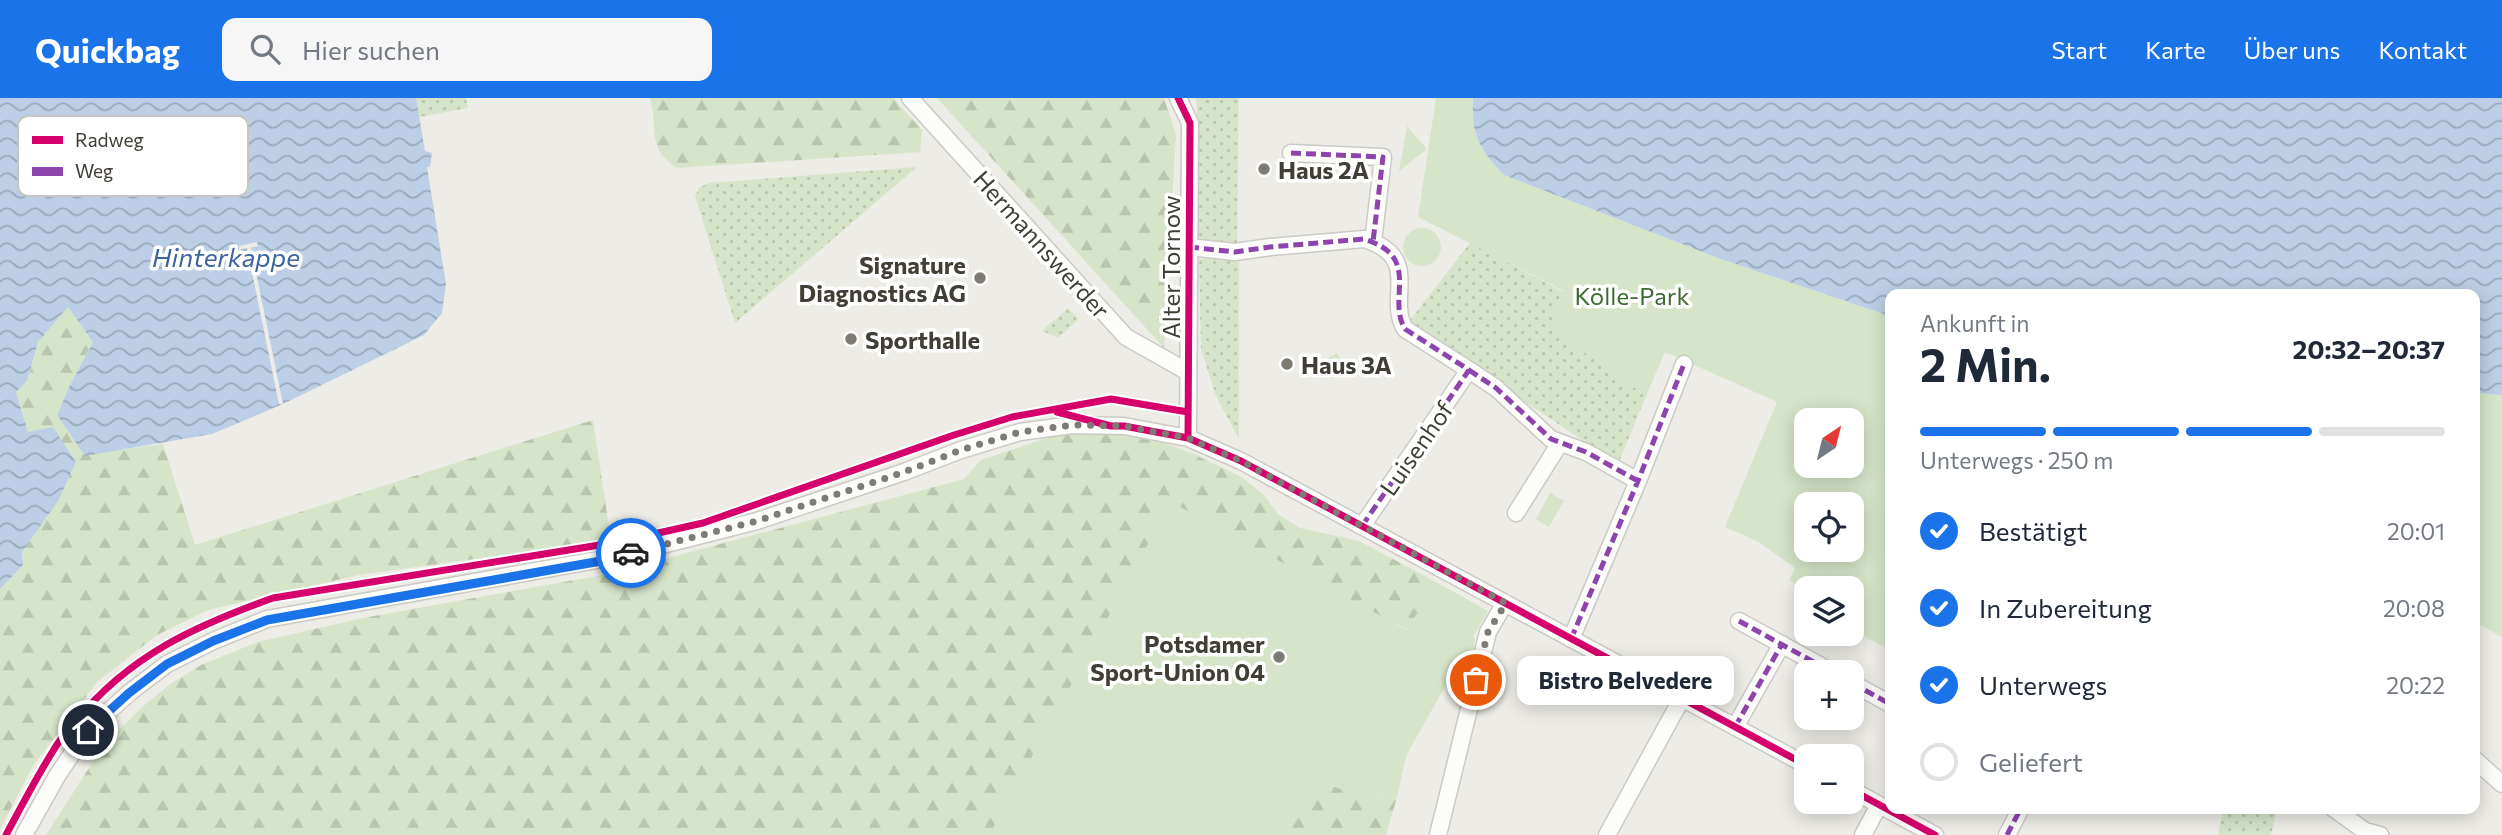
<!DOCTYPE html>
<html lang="de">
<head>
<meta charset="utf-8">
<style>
  body { margin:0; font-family:Commissioner,sans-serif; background:#f6f6f7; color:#1f2937; height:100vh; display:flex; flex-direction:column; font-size:26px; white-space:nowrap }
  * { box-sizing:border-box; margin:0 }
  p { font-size:23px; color:#747a83 }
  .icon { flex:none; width:38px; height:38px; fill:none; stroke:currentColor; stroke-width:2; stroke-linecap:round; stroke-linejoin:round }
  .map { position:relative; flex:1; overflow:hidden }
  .drawer { position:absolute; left:1885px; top:191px; width:595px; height:525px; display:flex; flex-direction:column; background:#fff; border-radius:14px; box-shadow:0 4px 18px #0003 }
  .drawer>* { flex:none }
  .needle { width:46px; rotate:35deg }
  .tools { position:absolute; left:1794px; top:310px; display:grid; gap:14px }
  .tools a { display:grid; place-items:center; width:70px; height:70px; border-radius:14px; background:#fff; box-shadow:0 4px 18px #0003; font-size:35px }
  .pin { position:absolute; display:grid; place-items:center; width:60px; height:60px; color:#fff; margin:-30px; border:4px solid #fff; border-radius:50%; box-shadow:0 2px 7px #0007 }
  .courier { position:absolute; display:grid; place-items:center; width:70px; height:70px; margin:-35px; border:5px solid #1a73e8; border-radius:50%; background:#fff; color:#222; box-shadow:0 2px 9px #0007 }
  .bubble { position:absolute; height:49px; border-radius:14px; background:#fff; box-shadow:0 4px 18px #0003; font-size:23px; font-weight:700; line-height:49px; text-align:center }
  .headline em { font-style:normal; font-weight:700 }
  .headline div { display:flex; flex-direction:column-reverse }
  .headline { display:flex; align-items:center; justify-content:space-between; height:119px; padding:0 35px }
  h1 { font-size:46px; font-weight:700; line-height:52px }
  .bar { display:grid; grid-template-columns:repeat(4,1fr); gap:10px 7px; align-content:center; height:84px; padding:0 35px }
  .bar i { height:9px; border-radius:5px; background:#e0e1e3 }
  .bar .active { background:#1a73e8 }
  .bar p { grid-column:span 4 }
  ol { padding:0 35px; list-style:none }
  li { display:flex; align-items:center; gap:21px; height:77px }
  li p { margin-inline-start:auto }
  li .icon { padding:7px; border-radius:50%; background:#1a73e8; color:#fff; stroke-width:4 }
  li:last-child { color:#747a83 }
  li i { width:38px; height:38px; border:4px solid #e0e1e3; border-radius:50% }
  header { display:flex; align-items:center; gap:42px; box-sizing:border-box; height:98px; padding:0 35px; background:#1a73e8; color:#fff }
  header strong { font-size:33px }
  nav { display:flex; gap:38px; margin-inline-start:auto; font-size:24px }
  .search { width:490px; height:63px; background:#f6f6f7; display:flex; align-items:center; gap:18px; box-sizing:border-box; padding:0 24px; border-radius:14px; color:#747a83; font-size:26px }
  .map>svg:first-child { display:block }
</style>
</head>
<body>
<header>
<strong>Quickbag</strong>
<div class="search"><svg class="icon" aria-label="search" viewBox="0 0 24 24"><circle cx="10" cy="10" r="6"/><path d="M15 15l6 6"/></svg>Hier suchen</div>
<nav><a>Start</a><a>Karte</a><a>Über uns</a><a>Kontakt</a></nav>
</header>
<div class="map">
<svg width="2502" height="737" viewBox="0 0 2502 737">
  <defs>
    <pattern id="grass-dots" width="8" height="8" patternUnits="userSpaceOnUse" patternTransform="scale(1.75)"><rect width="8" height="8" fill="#d6e5c9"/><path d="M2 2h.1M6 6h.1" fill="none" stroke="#b9c6ad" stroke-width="1.8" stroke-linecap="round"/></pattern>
    <pattern id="forest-firs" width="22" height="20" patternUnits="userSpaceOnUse" patternTransform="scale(1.75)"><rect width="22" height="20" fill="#d6e5c9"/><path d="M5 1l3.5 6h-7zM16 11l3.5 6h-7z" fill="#b9c6ad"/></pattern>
    <pattern id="water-waves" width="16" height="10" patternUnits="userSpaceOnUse" patternTransform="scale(1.75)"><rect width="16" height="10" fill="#bccfe6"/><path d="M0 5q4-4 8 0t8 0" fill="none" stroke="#9aa9bb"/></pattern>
  </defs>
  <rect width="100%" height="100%" fill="#edece7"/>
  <path fill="url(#grass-dots)" d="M416,0H466L468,10L419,19Z
    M1196,0H1239L1237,148L1199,147V48Z
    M917,69L735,225L695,98L700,89L709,85Z
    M1470,145L1564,194L1551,230L1646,298L1618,366L1408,225Z
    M1199,161H1239V341L1216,298L1201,251Z
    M1068,210L1079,221L1058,240L1042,233Z
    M2223,711H2277L2271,737H2218Z"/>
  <path fill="url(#forest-firs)" d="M650,0H893L922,32L920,54L677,70C645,49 659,31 650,0Z
    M937,0H1164L1176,37L1164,250Z
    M68,209L93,244L70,287L85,357L163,346L195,447L593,322L611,442L359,477L208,512L157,537L97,584L33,668L0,731V491L23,467L22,454L58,403L28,334L16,294L27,283L38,244Z
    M1089,333L1153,341L1191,355L1240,378L1263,396L1278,416L1300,430L1359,443L1436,484L1408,532L1397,526L989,737H46L103,648L141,610L169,587L201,567L258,544L363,520L608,476L964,381L981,362L1047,340Z
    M1316,681L1363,700L1397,699L1386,737H1283Z"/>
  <path fill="#d6e5c9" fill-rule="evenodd" d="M1436,0H1473C1471,37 1479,51 1504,77L1718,160L1890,218V552L1852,532V490L1806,492L1789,482L1795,470L1757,443L1725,429L1777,304L1665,254L1646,298L1550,230L1564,193L1418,119ZM1806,322H1852V368H1806ZM1806,406H1852V452H1806Z
    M1407,28L1427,51L1399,73Z
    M1403 149a19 19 0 1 1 38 0a19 19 0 1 1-38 0Z
    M1337,255L1347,271L1331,281L1321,265Z
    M2474,295L2502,297V539L2475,524Z
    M1550,395L1564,403L1549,429L1536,421Z
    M1171,404L1407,532L1436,484L1488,513L1473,539L1475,541L1467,580L1452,576L1406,658L1397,699L1363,700L1316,681L1283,737H989Z"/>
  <path fill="url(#water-waves)" d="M0,0H416L425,53L432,55L430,69H427L446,186L442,215L424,237L283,306L212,336L85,358L57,317L70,287L93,244L68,209L38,244L27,283L16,294L28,334L53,329L76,364L58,403L22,454L23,467L0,491Z
    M1473,0H2502V297L2475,295L2474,196H1890V218L1718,160L1504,77C1479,51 1471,37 1473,0Z"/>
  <path fill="#edece7" d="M257,144L258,148L251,150L283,306H279L247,150L239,152V148Z"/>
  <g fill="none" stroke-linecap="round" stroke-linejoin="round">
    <g stroke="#cbcac5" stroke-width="19">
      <path id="minor" d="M910,0L1126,239L1188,274
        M1178,0L1190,25L1188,340
        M1291,55L1383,59L1373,144
        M1189,149L1235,154L1270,149L1364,141C1423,159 1386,200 1405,231L1469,272L1362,428
        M1469,272L1496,290L1551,341L1586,354L1638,383
        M1516,415L1560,345
        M1739,523L1832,574
        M1571,541L1638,383L1684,266
        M1852,585L1890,606
        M1735,629L1782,546
        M2474,661L2502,686
        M1852,692L1935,737
        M2333,710L2365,733L2380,737
        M24,737L57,678L88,632L129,595L167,566L213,543L267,521L619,458L757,423L904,374L961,352L1020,334L1072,327L1124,328L1188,340L1241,363L1806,667
        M1438,737L1488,534L1505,505
        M1607,737L1682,600
        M1863,737L1879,707
        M2007,737L2021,710"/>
    </g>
    <use href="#minor" stroke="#fcfcfb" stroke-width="16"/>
    <path stroke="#8e44ad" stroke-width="5" stroke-dasharray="10 5" stroke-linecap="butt" d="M1291,55L1383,59L1373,144
      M1189,149L1235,154L1270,149L1364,141C1423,159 1386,200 1405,231L1469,272L1362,428
      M1469,272L1496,290L1551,341L1586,354L1638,383
      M1739,523L1832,574
      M1571,541L1638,383L1684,266
      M1852,585L1890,606
      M1735,629L1782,546
      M2007,737L2021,710"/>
    <g stroke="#fff" stroke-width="11">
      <path id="cycleway" d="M1178,0L1190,25L1188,340
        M1057,314L1111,328H1124L1188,340L1241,363L1806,667
        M1852,692L1935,737
        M6,737C21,709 36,680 53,653C59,642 68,633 76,623C130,557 195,528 273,500L618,444L703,425L954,337L1012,319L1111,301L1188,314"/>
    </g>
    <use href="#cycleway" stroke="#d6006c" stroke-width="7"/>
  </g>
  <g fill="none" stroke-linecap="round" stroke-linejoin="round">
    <path stroke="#7d7b73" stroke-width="7" stroke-dasharray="0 12.6" d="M631,455L757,423L904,374L961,352L1020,334L1072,327L1124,328L1188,340L1241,363L1506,505L1488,534L1476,582"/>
    <path stroke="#1a73e8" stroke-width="9" d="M88,632L129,595L167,566L213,543L267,522L601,463L631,455"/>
  </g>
  <g fill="#7d7b73" stroke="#fff" stroke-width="2.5">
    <circle cx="1264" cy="71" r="7"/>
    <circle cx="980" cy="180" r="7"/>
    <circle cx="851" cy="241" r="7"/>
    <circle cx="1287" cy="266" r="7"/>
    <circle cx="1279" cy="559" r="7"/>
  </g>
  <g text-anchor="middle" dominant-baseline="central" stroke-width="7" stroke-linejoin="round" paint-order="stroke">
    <g font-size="24" font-weight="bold" fill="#413e35" stroke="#fff" text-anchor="start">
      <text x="1278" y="71">Haus 2A</text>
      <text x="966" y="166" text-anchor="end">Signature<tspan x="966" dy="28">Diagnostics AG</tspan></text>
      <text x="865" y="241">Sporthalle</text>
      <text x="1301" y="266">Haus 3A</text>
      <text x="1265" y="545" text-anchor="end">Potsdamer<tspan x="1265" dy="28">Sport-Union 04</tspan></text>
    </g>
    <g font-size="24" fill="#413e35" stroke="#fff">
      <text transform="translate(1042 146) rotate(48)">Hermannswerder</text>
      <text transform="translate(1170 169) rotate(-90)">Alter Tornow</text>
      <text transform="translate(1416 350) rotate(-55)">Luisenhof</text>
    </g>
    <g font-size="24" fill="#3c6b30" stroke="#fff">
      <text x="1632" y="197">Kölle-Park</text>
    </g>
    <g font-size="26" font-style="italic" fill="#3c659f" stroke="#fff">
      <text x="226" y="158">Hinterkappe</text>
    </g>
  </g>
  <rect x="18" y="18" width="230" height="80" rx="10" fill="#fff" stroke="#c6c5c2" stroke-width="2"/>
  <rect x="32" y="38" width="31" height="8" fill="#d6006c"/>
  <rect x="32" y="69" width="31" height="9" fill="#8e44ad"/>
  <g font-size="19" fill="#413e35">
    <text x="75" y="49">Radweg</text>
    <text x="75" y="80">Weg</text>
  </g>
</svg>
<div class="tools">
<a><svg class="needle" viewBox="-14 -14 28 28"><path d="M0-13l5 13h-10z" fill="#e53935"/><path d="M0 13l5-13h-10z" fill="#747a83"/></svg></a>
<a><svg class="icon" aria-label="locate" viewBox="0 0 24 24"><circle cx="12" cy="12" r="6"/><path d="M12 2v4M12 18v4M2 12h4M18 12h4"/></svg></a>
<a><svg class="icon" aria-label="layers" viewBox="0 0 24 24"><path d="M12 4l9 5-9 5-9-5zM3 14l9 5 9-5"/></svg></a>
<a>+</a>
<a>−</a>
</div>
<div class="pin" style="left:1476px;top:582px;background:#ea580c"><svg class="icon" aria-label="bag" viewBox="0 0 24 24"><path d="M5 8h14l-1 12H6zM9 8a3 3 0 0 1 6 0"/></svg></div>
<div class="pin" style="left:88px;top:632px;background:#1f2937"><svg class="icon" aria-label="home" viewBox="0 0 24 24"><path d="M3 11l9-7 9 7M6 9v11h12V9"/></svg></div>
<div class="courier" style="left:631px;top:455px"><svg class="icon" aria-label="car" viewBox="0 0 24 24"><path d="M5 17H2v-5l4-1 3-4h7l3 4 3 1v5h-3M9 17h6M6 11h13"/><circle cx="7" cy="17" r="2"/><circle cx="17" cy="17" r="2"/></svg></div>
<div class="bubble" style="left:1517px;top:558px;width:217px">Bistro Belvedere</div>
<section class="drawer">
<div class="headline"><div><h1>2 Min.</h1><p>Ankunft in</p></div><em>20:32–20:37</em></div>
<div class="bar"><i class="active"></i><i class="active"></i><i class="active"></i><i></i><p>Unterwegs · 250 m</p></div>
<ol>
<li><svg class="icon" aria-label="check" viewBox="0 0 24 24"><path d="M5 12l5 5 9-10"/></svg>Bestätigt<p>20:01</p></li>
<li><svg class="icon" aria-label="check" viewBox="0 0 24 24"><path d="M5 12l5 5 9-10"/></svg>In Zubereitung<p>20:08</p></li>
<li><svg class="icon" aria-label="check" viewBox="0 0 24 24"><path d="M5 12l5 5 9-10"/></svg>Unterwegs<p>20:22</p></li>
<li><i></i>Geliefert</li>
</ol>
</section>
</div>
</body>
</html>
